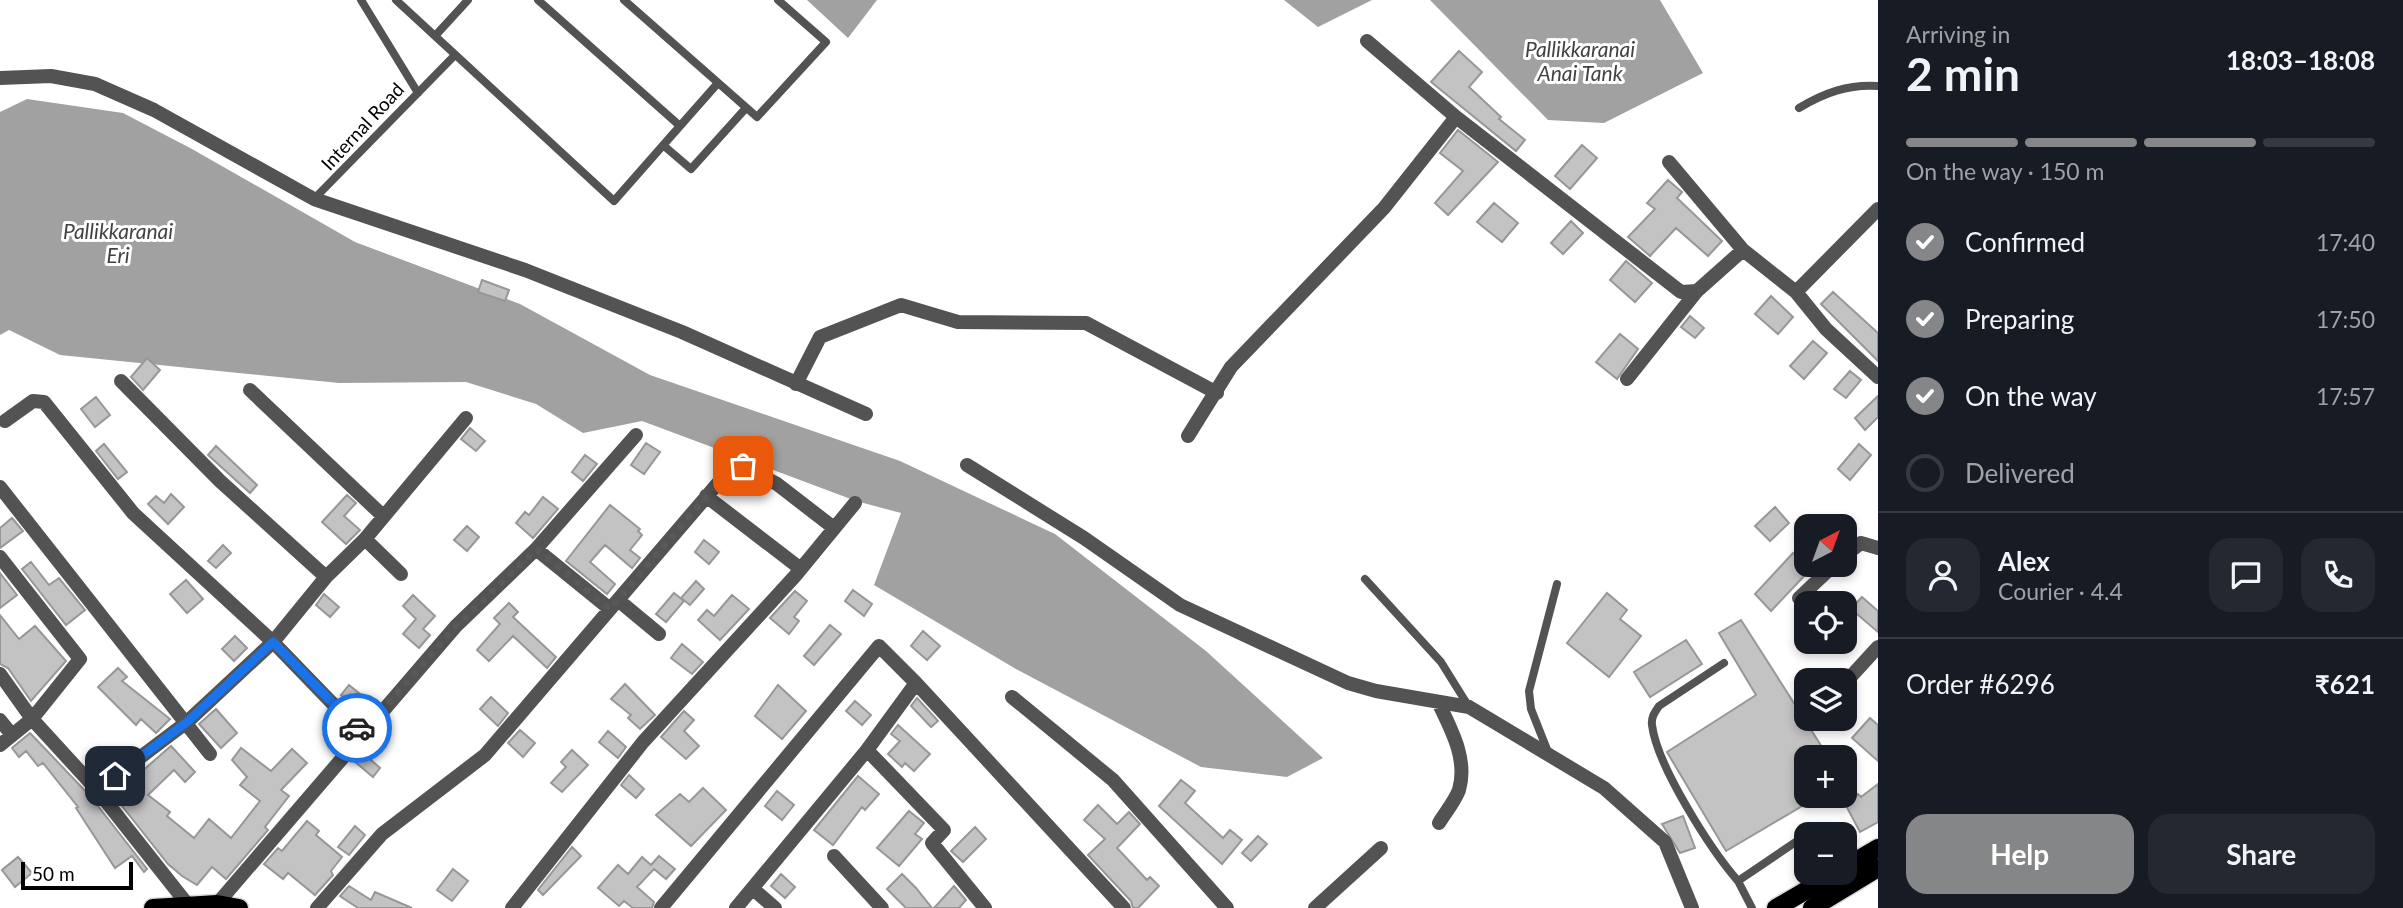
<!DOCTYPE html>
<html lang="en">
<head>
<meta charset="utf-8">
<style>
  body { margin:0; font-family:Lato,sans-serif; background:#242831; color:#f1f3f6; height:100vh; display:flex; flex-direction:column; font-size:26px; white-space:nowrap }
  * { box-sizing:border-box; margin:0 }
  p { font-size:23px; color:#9ea1a6 }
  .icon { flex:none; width:38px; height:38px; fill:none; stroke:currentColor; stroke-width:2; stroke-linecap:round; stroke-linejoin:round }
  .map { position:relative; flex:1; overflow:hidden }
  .details { display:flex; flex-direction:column; background:#171b24; width:525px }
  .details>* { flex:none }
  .needle { width:46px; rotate:41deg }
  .tools { position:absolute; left:1794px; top:514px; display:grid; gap:14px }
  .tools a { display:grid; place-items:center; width:63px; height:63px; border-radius:14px; background:#171b24; box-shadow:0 4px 10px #0003; font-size:35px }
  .scale { position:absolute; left:21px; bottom:18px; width:112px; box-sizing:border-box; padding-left:7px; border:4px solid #000; border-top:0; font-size:19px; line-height:24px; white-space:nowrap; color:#000; -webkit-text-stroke:5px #fff; paint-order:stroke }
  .pin { position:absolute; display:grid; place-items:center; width:60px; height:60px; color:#fff; margin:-30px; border-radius:14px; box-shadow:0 4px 10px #0006 }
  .courier { position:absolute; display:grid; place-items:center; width:70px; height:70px; margin:-35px; border:5px solid #1a73e8; border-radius:50%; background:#fff; color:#222; box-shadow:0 2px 9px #0007 }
  .summary em { font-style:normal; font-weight:700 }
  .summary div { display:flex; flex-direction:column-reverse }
  .summary { display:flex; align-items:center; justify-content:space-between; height:119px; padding:0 28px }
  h1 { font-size:46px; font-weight:700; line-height:52px }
  .bar { display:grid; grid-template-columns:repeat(4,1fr); gap:10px 7px; align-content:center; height:84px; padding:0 28px }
  .bar i { height:9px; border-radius:5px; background:#363941 }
  .bar .active { background:#858687 }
  .bar p { grid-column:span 4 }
  .line { display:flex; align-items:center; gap:18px; padding:0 28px; border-top:2px solid #363941 }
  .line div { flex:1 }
  .round { display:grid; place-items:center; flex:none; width:74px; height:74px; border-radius:21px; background:#242831 }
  ol { padding:0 28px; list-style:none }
  li { display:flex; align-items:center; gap:21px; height:77px }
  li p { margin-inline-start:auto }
  li .icon { padding:7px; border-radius:50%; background:#858687; color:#fff; stroke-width:4 }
  li:last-child { color:#9ea1a6 }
  li i { width:38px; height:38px; border:4px solid #363941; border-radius:50% }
  .button { display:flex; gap:14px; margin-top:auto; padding:14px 28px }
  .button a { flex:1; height:80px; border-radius:21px; background:#858687; color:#fff; font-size:28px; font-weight:700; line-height:80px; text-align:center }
  .button a+a { background:#242831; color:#f1f3f6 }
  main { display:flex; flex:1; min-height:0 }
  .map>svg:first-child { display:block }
</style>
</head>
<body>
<main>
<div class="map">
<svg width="1878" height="908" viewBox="0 0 1878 908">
  <rect width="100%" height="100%" fill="#fff"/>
  <path fill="#a1a1a1" d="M807,0H877L848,38Z
    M1284,0H1372L1318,27Z
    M1430,0H1660L1703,73L1604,123L1548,120Z
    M27,99L123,113L192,149L355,242L520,304L650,375L900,461L1055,534L1206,651L1323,758L1287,777L1201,767L1016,669L874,585L901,513L856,501L642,421L583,433L536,404L466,382L339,383L60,355L9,330L0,335V112Z"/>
  <path fill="#c3c3c3" stroke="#979797" stroke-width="2" d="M1459,51L1482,72L1469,87L1501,117L1499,119L1525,140L1516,151L1431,82Z
    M1458,130L1498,162L1448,215L1435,203L1463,171L1440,153Z
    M1582,145L1597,158L1570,189L1555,176Z
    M1668,180L1682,192L1677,198L1722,241L1708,256L1676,228L1650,256L1628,237L1655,209L1647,203Z
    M1494,203L1518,223L1502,242L1477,222Z
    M1571,221L1583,233L1563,254L1551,243Z
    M1626,261L1652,283L1635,302L1610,280Z
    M482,280L509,290L505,301L478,292Z
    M1833,292L1878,333V361L1821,304Z
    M1771,296L1793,317L1778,334L1755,314Z
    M1690,316L1704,328L1695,338L1681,327Z
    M1620,334L1638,349L1617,379L1596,362Z
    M1813,341L1827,353L1804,379L1790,366Z
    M147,358L160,370L143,390L131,377Z
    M1850,371L1861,380L1846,398L1834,389Z
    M1878,396V417L1865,430L1855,418Z
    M96,397L110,415L95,427L81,409Z
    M470,428L485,441L476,451L461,439Z
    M646,443L660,452L644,474L631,465Z
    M104,444L127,472L118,479L96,451Z
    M1859,444L1871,455L1850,480L1838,469Z
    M216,446L257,485L250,493L208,455Z
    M585,455L597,464L583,481L572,472Z
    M171,494L184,507L168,524L148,504L156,496L164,503Z
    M347,495L356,503L344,516L360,530L346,544L322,522Z
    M543,497L558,509L533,538L516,523L525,512L529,515Z
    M610,505L640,529L638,531L642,535L630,550L640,558L632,568L605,545L590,562L615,584L607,594L566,561Z
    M1775,507L1789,523L1770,541L1755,526Z
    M12,518L23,531L0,548V528Z
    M467,526L479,537L467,551L454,540Z
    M704,540L719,552L709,564L695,552Z
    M223,545L231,553L216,568L208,561Z
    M1793,553L1808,567V572L1771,611L1755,594Z
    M31,562L49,585L59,578L85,610L66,625L22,569Z
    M0,573L17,595L0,608Z
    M186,580L203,599L187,613L170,594Z
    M696,581L704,589L690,605L681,598Z
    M853,590L872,604L864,616L845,601Z
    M795,591L807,601L794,617L799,621L789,634L770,618Z
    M674,593L684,601L666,622L656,614Z
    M1607,593L1627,610L1620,619L1641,636L1609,677L1567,643Z
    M324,594L339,607L330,617L316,605Z
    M413,595L435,616L423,629L430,635L419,648L403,634L416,619L403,606Z
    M732,595L749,609L720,640L698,620L707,610L714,616Z
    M1862,597L1878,611V632L1851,609Z
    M509,603L518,612L513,617L556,657L547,668L513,636L489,661L477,650L500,624L494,618Z
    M0,615L19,639L35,626L66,661L31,701L8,668L0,664Z
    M1741,620L1829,758H1806V775L1797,781L1809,802L1726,851L1667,752L1756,695L1719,633Z
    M830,625L841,634L814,665L804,656Z
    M923,631L940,646L927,660L911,646Z
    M235,636L247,648L234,661L222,649Z
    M1686,640L1702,664L1650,697L1634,672Z
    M682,644L703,662L692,674L671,658Z
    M118,668L127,677L122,681L170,719L156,733L141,719L136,725L98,687Z
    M625,684L655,715L640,729L628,718L631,715L611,699Z
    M349,685L375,706L366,716L341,695Z
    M778,685L806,711L782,739L755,716Z
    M491,697L508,713L498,726L480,709Z
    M917,698L938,721L931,727L911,706Z
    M855,701L871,715L862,725L846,711Z
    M216,709L237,733L221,748L199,724Z
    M684,711L694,720L684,731L699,746L686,759L661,737Z
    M1870,718L1878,725V761L1852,738Z
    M898,725L930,754L914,771L905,763L902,767L888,754L900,741L891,734Z
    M520,730L535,743L523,757L508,743Z
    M608,731L626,747L618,758L599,742Z
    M30,733L90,796L147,869L144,872L132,856L115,868L76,808L78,807L43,763L38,766L26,751L19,757L12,748Z
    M171,746L195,772L185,782L174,770L148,795L170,812L167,816L194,838L209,819L231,838L260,801L240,785L247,777L232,760L241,748L271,771L292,749L307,763L281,790L289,796L265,827L268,830L226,879L212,867L197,885L182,876L168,864L111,792L129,778L132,780Z
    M572,750L588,765L562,792L551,783L566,767L561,762Z
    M362,752L380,768L373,777L354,761Z
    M629,775L644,789L636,798L621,785Z
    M858,776L879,794L865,810L862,807L833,845L814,830Z
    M1181,780L1195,791L1185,803L1223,838L1230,830L1242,840L1222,864L1159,806Z
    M1878,784V822L1860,832L1844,802L1858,794L1861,797Z
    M703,788L726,810L691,846L656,815L680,794L689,802Z
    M777,791L794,805L782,820L765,806Z
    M1098,805L1117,824L1129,812L1140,824L1117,848L1147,880L1150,877L1159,886L1138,908H1133L1131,901L1088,855L1105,839L1084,820Z
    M909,811L924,823L915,834L922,839L899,866L877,848Z
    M1683,816L1695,848L1680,853L1662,824Z
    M307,821L319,831L316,835L342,857L331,871L333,875L315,895L288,873L283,879L264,864L278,848L282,851Z
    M355,826L365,835L349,855L338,847Z
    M975,827L986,839L963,862L951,851Z
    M1258,836L1267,844L1251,861L1242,853Z
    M572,847L581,856L543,895L538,890Z
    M659,856L675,869L666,879L654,869L637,887L654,902L652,908H633L624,901L619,906L598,888L618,865L628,874L642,857L651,865Z
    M18,857L32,873L15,887L2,870Z
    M453,869L468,881L452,901L437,890Z
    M781,874L795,887L785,898L771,886Z
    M902,874L916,888L932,908H906L887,889Z
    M349,886L371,900L375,892L412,908H358L340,896Z
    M954,886L966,900L959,908H934Z"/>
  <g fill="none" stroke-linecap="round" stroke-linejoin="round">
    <g stroke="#dbdbdb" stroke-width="21">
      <path id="primary" d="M1844,868L1878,848
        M153,908L217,904L239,908
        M1776,908L1836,873
        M1812,908L1878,868"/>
    </g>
    <path stroke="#535353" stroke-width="8" d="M361,0L418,93
      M396,0L614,201L680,126L538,0
      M624,0L757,117L826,42L778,0
      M435,36L468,0
      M1799,108C1824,93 1848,84 1878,86
      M680,126L718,83
      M663,145L691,169L746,108
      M314,199L454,56
      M1365,579L1441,662L1469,707
      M1724,663L1659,706C1655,712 1651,717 1652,725C1657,766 1711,850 1738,881L1806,835
      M1548,752L1531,709L1529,691L1557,584
      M1806,835L1812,831L1825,835
      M1738,881L1752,908"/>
    <path stroke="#535353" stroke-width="14" d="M1367,41L1456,117L1681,292L1697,291L1743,250L1796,292L1826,329L1878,377
      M0,78L51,76L95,84L154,110L314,199L525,270L682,332L866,414
      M1669,162L1743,250
      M1796,292L1878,209
      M1627,379L1697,291
      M121,381L220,481L326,577
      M796,384L820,337L901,305L958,322L1086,323L1217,393
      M250,390L383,516
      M5,421L33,401L44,402L133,513L273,642L326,577L365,539L466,418
      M1188,436L1231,367L1384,208L1456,117
      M967,465L1084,538L1180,605L1348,683L1376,691L1469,707L1604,788L1665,842L1692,908
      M0,487L210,754
      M706,496L801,569
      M365,539L401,574
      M536,549L610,609
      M1844,556L1861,543L1878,548
      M0,557L80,659L32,719L0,745
      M1799,598L1834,565
      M618,600L659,634
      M0,674L32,719L97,790L188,905
      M1844,684L1878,647
      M1012,697L1113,780L1227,908
      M1438,702C1451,729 1468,759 1459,790C1455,801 1445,813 1439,823
      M0,720L12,735
      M867,750L944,830L932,843L985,908
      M97,790L187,722L273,642L362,734
      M834,856L882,908
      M753,889L775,908
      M217,904L456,626L536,549L636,435
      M317,908L382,834L485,755L731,468L743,466L777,484L834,528
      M512,908L643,742L795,576L855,503
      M661,908L879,646L916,683
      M736,908L867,750L916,683L1124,908
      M1315,908L1381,848"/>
    <use href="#primary" stroke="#000" stroke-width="18"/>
  </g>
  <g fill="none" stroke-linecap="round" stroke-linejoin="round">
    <path stroke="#595959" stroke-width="7" stroke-dasharray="0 12.6" d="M357,728L362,734L456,626L537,549L610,609L731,468L743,466"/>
    <path stroke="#1a73e8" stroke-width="9" d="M115,776L187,722L273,642L357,728"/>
  </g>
  <g text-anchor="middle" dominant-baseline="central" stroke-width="6" stroke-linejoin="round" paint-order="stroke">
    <g font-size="19" fill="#000" stroke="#fff">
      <text transform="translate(362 126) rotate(-47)">Internal Road</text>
    </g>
    <g font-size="21" font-style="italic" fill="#424242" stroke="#fff">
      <text x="1580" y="48">Pallikkaranai<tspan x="1580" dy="24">Anai Tank</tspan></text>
      <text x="118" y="230">Pallikkaranai<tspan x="118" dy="24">Eri</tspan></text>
    </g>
  </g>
</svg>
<div class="tools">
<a><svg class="needle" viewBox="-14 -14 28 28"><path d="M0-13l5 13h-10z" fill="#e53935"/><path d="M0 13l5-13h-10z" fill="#9ea1a6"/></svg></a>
<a><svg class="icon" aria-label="locate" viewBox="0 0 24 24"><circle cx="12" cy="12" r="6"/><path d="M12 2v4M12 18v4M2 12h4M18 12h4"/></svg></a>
<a><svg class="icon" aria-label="layers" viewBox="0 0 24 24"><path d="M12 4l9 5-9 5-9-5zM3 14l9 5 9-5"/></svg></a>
<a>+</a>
<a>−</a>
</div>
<div class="scale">50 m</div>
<div class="pin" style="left:743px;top:466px;background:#ea580c"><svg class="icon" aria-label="bag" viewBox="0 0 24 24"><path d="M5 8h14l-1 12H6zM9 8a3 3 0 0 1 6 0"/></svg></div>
<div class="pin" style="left:115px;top:776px;background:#1f2937"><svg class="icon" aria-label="home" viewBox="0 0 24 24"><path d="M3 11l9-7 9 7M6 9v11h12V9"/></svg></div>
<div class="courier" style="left:357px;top:728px"><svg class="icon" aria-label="car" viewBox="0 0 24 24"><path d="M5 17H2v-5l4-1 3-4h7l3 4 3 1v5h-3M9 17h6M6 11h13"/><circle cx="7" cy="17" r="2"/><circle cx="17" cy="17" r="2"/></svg></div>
</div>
<section class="details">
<div class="summary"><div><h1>2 min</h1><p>Arriving in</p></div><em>18:03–18:08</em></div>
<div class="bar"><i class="active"></i><i class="active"></i><i class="active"></i><i></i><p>On the way · 150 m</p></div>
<ol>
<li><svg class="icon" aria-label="check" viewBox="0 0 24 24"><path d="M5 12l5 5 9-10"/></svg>Confirmed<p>17:40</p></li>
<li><svg class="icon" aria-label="check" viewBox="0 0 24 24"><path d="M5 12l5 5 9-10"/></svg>Preparing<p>17:50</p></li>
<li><svg class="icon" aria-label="check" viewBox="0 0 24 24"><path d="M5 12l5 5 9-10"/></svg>On the way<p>17:57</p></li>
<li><i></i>Delivered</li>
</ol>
<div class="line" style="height:126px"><a class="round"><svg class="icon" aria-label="person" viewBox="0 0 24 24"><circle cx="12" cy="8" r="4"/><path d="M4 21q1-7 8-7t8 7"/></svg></a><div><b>Alex</b><p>Courier · 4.4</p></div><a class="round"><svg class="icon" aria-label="chat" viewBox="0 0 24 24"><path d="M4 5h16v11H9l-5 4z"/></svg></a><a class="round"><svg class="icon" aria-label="phone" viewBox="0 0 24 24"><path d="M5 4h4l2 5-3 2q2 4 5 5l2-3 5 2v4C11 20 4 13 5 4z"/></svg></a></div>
<div class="line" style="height:91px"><div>Order #6296</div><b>₹621</b></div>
<div class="button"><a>Help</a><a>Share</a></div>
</section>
</main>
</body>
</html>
